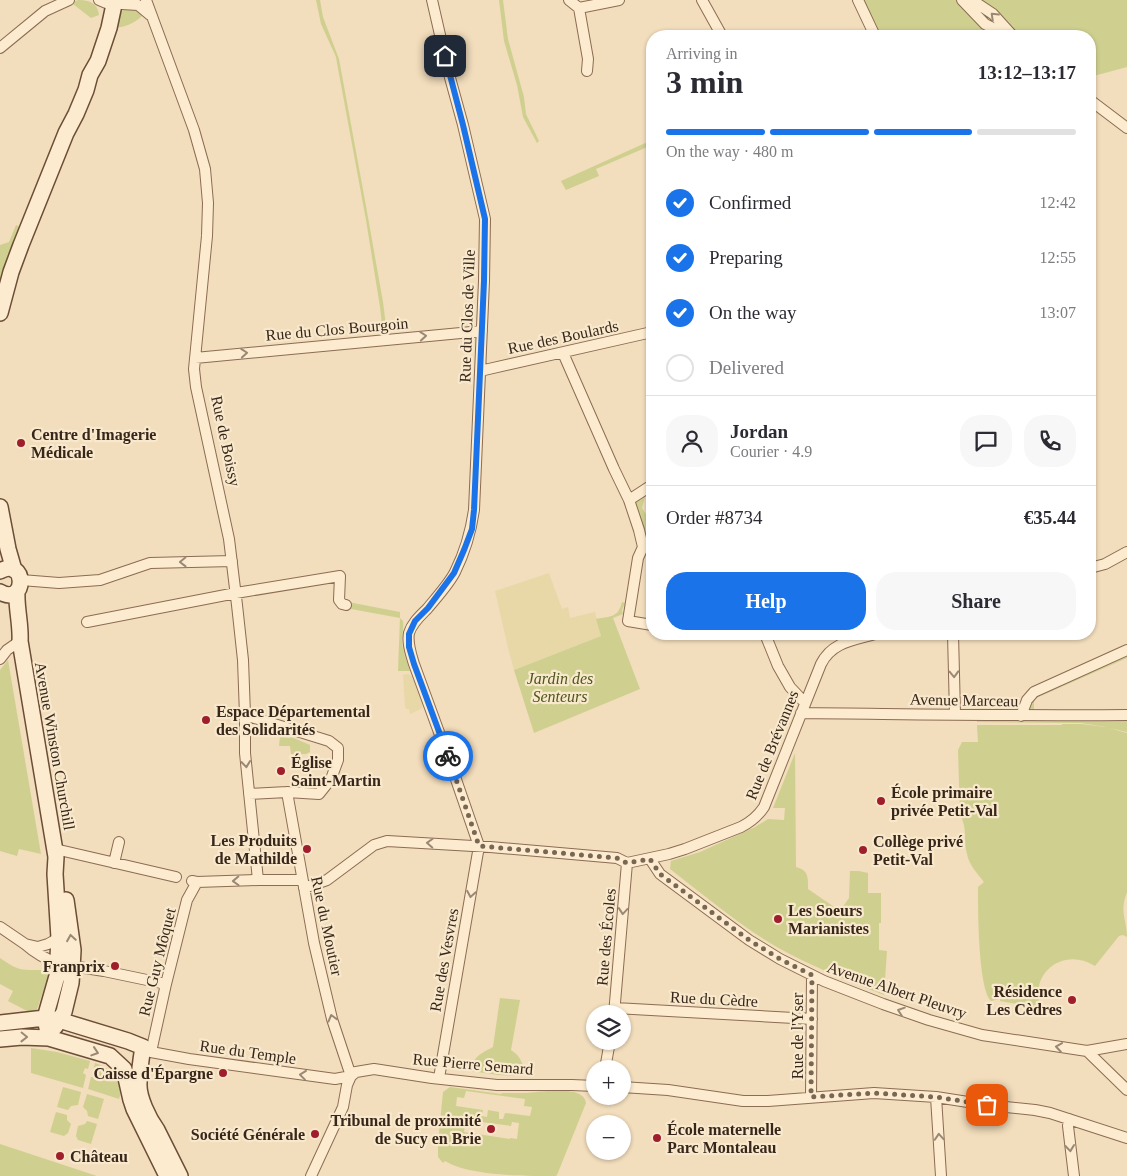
<!DOCTYPE html>
<html lang="en">
<head>
<meta charset="utf-8">
<style>
  body { margin:0; font-family:Georgia,serif; background:#f7f7f7; color:#2b2b33; height:100vh; display:flex; flex-direction:column; font-size:19px; white-space:nowrap }
  * { box-sizing:border-box; margin:0 }
  p { font-size:16px; color:#7c7c81 }
  .icon { flex:none; width:28px; height:28px; fill:none; stroke:currentColor; stroke-width:2; stroke-linecap:round; stroke-linejoin:round }
  .map { position:relative; flex:1; overflow:hidden }
  .sheet { position:absolute; left:646px; top:30px; width:450px; height:610px; display:flex; flex-direction:column; background:#fff; border-radius:20px; box-shadow:0 1px 4px #0004 }
  .sheet>* { flex:none }
  .controls { position:absolute; left:586px; top:1005px; display:grid; gap:10px }
  .controls a { display:grid; place-items:center; width:45px; height:45px; border-radius:50%; background:#fff; box-shadow:0 1px 4px #0004; font-size:25px }
  .pin { position:absolute; display:grid; place-items:center; width:42px; height:42px; color:#fff; margin:-21px; border-radius:10px; box-shadow:0 2px 8px #0006 }
  .courier { position:absolute; display:grid; place-items:center; width:50px; height:50px; margin:-25px; border:4px solid #1a73e8; border-radius:50%; background:#fff; color:#222; box-shadow:0 1px 6px #0007 }
  .overview em { font-style:normal; font-weight:600 }
  .overview div { display:flex; flex-direction:column-reverse }
  .overview { display:flex; align-items:center; justify-content:space-between; height:85px; padding:0 20px }
  h1 { font-size:32px; font-weight:600; line-height:38px }
  .bar { display:grid; grid-template-columns:repeat(4,1fr); gap:8px 5px; align-content:center; height:60px; padding:0 20px }
  .bar i { height:6px; border-radius:4px; background:#e1e1e2 }
  .bar .active { background:#1a73e8 }
  .bar p { grid-column:span 4 }
  .line { display:flex; align-items:center; gap:12px; padding:0 20px; border-top:1px solid #e1e1e2 }
  .line div { flex:1 }
  .round { display:grid; place-items:center; flex:none; width:52px; height:52px; border-radius:20px; background:#f7f7f7 }
  ol { padding:0 20px; list-style:none }
  li { display:flex; align-items:center; gap:15px; height:55px }
  li p { margin-inline-start:auto }
  li .icon { padding:5px; border-radius:50%; background:#1a73e8; color:#fff; stroke-width:4 }
  li:last-child { color:#7c7c81 }
  li i { width:28px; height:28px; border:2px solid #e1e1e2; border-radius:50% }
  .cta { display:flex; gap:10px; margin-top:auto; padding:10px 20px }
  .cta a { flex:1; height:58px; border-radius:20px; background:#1a73e8; color:#fff; font-size:20px; font-weight:600; line-height:58px; text-align:center }
  .cta a+a { background:#f7f7f7; color:#2b2b33 }
  .map>svg:first-child { display:block }
</style>
</head>
<body>
<div class="map">
<svg width="1127" height="1176" viewBox="0 0 1127 1176">
  <rect width="100%" height="100%" fill="#f2ddbc"/>
  <path fill="#e8d8a8" d="M549,573L562,609L568,607L570,618L595,612L601,636L514,670L509,652L495,591Z
    M408,674L412,676L423,706L421,709L410,714L409,709H406L405,706L403,675Z"/>
  <path fill="#cfd08f" fill-rule="evenodd" d="M78,0C89,0 98,3 99,15L91,18L73,4V2Z
    M316,0H320L323,17L339,59L366,206L383,302L387,333H383L380,307L366,220L337,63L336,57L321,24Z
    M499,0H503L508,39L524,97L526,114L539,141L537,143L523,117L517,85L504,41Z
    M858,0H1127V67L1090,77V36H875Z
    M128,9L140,11L144,14C138,21 124,29 115,27C117,17 116,11 128,9Z
    M652,140V145L596,169L599,176L566,190L561,181Z
    M16,225L20,227L10,251L0,280V245L9,242Z
    M652,491V493L645,497L642,508L652,524V543L641,525L635,503V501Z
    M348,602L400,612V618L403,621C404,628 402,634 402,642C403,652 407,661 410,671H398L400,618L351,609Z
    M622,602L625,603L622,610L623,614L613,618L640,689L534,733L514,670L601,636L596,619C611,616 618,618 622,602Z
    M1127,655V658L1034,699V711L1028,707L1033,698Z
    M8,660L41,854L19,849L17,856L0,851V670Z
    M977,720L1127,721V732L1109,728L1127,733V892C1119,913 1127,919 1127,937L1123,935L1119,936L1095,966C1061,945 1025,977 1043,1013L1039,1016L1027,1014L1028,1006L1000,1001V999L991,1001C978,988 978,908 978,887L984,882C977,873 969,865 967,854C963,840 968,829 960,815L958,750L962,742H978L977,725H1062V724H1081L1106,727L1081,723L977,722Z
    M280,736L290,738L291,737L308,744L310,745V752L306,754H291L290,746H279Z
    M795,753L796,867C809,870 808,878 808,889L840,911L849,898L850,871H859L868,873V893H881V923H879V950L887,951L884,995C847,980 810,966 775,946C738,924 704,895 670,869L671,861L700,852L755,827L768,819L784,820L785,808H773Z
    M0,958C19,971 20,970 42,970L45,969L49,971V975L37,1009L34,1012H29L8,1001L13,991L0,984Z
    M500,998L520,1000L511,1050C521,1056 524,1065 524,1076L499,1075L470,1071C474,1056 480,1054 493,1047Z
    M31,1048L57,1052L90,1061L88,1069L85,1068L83,1073L86,1075L83,1088L31,1073Z
    M95,1063C108,1068 115,1072 119,1086C120,1091 121,1094 119,1099L88,1089L91,1077H93L95,1072L93,1071Z
    M63,1087L81,1092L78,1105L71,1106L68,1110L57,1107Z
    M450,1087L501,1094L502,1093C510,1093 518,1093 526,1093C540,1092 584,1084 586,1103L557,1175L556,1176C525,1176 469,1176 445,1161L443,1163L438,1157V1143L443,1092ZM466,1091L525,1099L524,1106L532,1107L530,1116L505,1113L503,1119H499V1112L488,1110L487,1117L482,1116L483,1110L456,1106L457,1097L464,1098ZM466,1116L474,1117V1121L511,1126L512,1122L519,1123L517,1139L510,1138V1139L464,1132Z
    M87,1094L104,1099L98,1119L88,1116L87,1111L83,1107Z
    M56,1112L67,1115V1120L71,1124L68,1133L64,1136L50,1132Z
    M87,1121L97,1124L91,1144L78,1140L76,1136L78,1126L85,1124Z
    M0,1144L97,1176H0Z"/>
  <g fill="none" stroke-linecap="round" stroke-linejoin="round">
    <g stroke="#8b6c54" stroke-width="12">
      <path id="street" d="M99,0L106,3L138,5L150,15
        M146,0L194,130L205,169L208,203L207,236L194,369L196,387L229,539L237,605L243,660L245,715V753L258,880
        M432,0L449,74L463,125L485,219L484,281L474,510C471,531 465,552 455,572C449,584 436,598 427,609C420,616 412,623 409,633C407,643 411,654 414,664L451,765L479,846L439,1078
        M569,0L579,8L588,59L587,71
        M702,0L722,36
        M858,0L875,36
        M962,0L985,24L1008,36
        M972,0L993,14L1012,35
        M579,8L619,0
        M0,48L45,11L69,0
        M1090,100L1127,128
        M563,353L614,469L629,500L639,530L643,547L638,558L628,621L652,625
        M195,358L482,331
        M480,371L652,332
        M629,500L652,485
        M1090,568L1105,564L1127,552
        M21,580L59,583L100,580L150,563L232,561
        M87,622L236,593L340,576L339,600L342,604L346,605
        M765,634L778,666L790,687L805,703
        M953,634L955,714
        M0,659L7,650L20,641
        M801,713C910,714 1018,716 1127,715
        M245,715L329,741L338,748V760L331,779L319,794L287,792L249,794
        M1021,716L1027,700L1034,692L1127,650
        M287,792L314,943L332,1019L351,1076
        M55,849L176,877
        M650,859L660,874L749,940L780,959L824,981L883,1004L929,1020L982,1035L1087,1051L1127,1090
        M114,863L119,842
        M192,881L197,882L258,880H302
        M304,888L327,880L374,845L387,841L490,847L617,858L627,863L669,854L685,849L741,827C751,822 758,816 764,807L821,664C832,642 854,640 875,634
        M0,927L25,944
        M58,963C45,959 35,953 25,944L38,947L48,944L59,938
        M72,966L104,971L166,984
        M615,1008L812,1019
        M614,1014L627,863
        M143,1047L151,1052L189,1059L335,1079L351,1076L356,1072L374,1069L432,1078L497,1085H572L595,1086
        M1087,1051L1127,1044
        M151,1052L166,984L187,900L197,882
        M605,1069L610,1041
        M622,1087L668,1090L743,1101H768L874,1093L936,1097L987,1105L1035,1110L1050,1113L1127,1138
        M811,1097L812,975
        M936,1097L941,1176
        M1069,1119L1068,1126L1074,1176
        M311,1176L343,1107L347,1085L351,1076"/>
    </g>
    <g stroke="#6c4d37" stroke-width="18">
      <path id="secondary" d="M0,313L11,272L21,245L66,133L76,114L86,90L90,75L98,61L109,28L115,0
        M0,507L8,549L14,570
        M0,571C27,556 27,607 0,592
        M17,591C16,608 21,624 20,641L56,857L55,874L59,938L57,976L45,1018L49,1038
        M0,1023L45,1018L59,1020L128,1041L143,1047C141,1059 139,1071 139,1083C138,1097 149,1119 157,1130L180,1176
        M55,1027L64,1012L71,983L72,969L73,950L66,900
        M0,1039L22,1037L49,1038L110,1056L124,1069L131,1100L134,1109L167,1176"/>
    </g>
    <use href="#street" stroke="#fcebcf" stroke-width="10"/>
    <use href="#secondary" stroke="#fcebcf" stroke-width="15"/>
  </g>
  <defs><path id="oneway-chevron" d="M-2-3.5L2.5 0L-2 3.5" fill="none" stroke-width="1.6" stroke-linecap="round" stroke-linejoin="round" transform="scale(1.25)"/></defs>
  <g stroke="#9a8874">
    <use href="#oneway-chevron" transform="translate(994 16) rotate(-136)"/>
    <use href="#oneway-chevron" transform="translate(423 336) rotate(-5)"/>
    <use href="#oneway-chevron" transform="translate(244 353) rotate(-5)"/>
    <use href="#oneway-chevron" transform="translate(183 562) rotate(179)"/>
    <use href="#oneway-chevron" transform="translate(954 674) rotate(88)"/>
    <use href="#oneway-chevron" transform="translate(246 764) rotate(84)"/>
    <use href="#oneway-chevron" transform="translate(430 843) rotate(-177)"/>
    <use href="#oneway-chevron" transform="translate(236 881) rotate(178)"/>
    <use href="#oneway-chevron" transform="translate(471 894) rotate(100)"/>
    <use href="#oneway-chevron" transform="translate(623 911) rotate(95)"/>
    <use href="#oneway-chevron" transform="translate(71 938) rotate(-99)"/>
    <use href="#oneway-chevron" transform="translate(901 1011) rotate(-161)"/>
    <use href="#oneway-chevron" transform="translate(332 1018) rotate(-105)"/>
    <use href="#oneway-chevron" transform="translate(24 1037) rotate(1)"/>
    <use href="#oneway-chevron" transform="translate(1059 1047) rotate(-172)"/>
    <use href="#oneway-chevron" transform="translate(95 1052) rotate(18)"/>
    <use href="#oneway-chevron" transform="translate(303 1075) rotate(-173)"/>
    <use href="#oneway-chevron" transform="translate(939 1137) rotate(-94)"/>
    <use href="#oneway-chevron" transform="translate(1070 1148) rotate(84)"/>
  </g>
  <g fill="none" stroke-linecap="round" stroke-linejoin="round">
    <path stroke="#796653" stroke-width="5" stroke-dasharray="0 9" d="M448,756L479,846L617,858L627,863L650,859L660,874L749,940L780,959L812,975L811,1097L874,1093L936,1097L987,1105"/>
    <path stroke="#1a73e8" stroke-width="6" d="M445,56L463,125L485,219L484,281L474,510L472,529L464,550L454,573L428,608L415,621L409,634V647L414,664L448,756"/>
  </g>
  <g fill="#9f1e2b" stroke="#f8e8cc" stroke-width="2">
    <circle cx="21" cy="443" r="5"/>
    <circle cx="206" cy="720" r="5"/>
    <circle cx="281" cy="771" r="5"/>
    <circle cx="881" cy="801" r="5"/>
    <circle cx="307" cy="849" r="5"/>
    <circle cx="863" cy="850" r="5"/>
    <circle cx="778" cy="919" r="5"/>
    <circle cx="115" cy="966" r="5"/>
    <circle cx="1072" cy="1000" r="5"/>
    <circle cx="223" cy="1073" r="5"/>
    <circle cx="491" cy="1129" r="5"/>
    <circle cx="315" cy="1134" r="5"/>
    <circle cx="657" cy="1138" r="5"/>
    <circle cx="60" cy="1156" r="5"/>
  </g>
  <g text-anchor="middle" dominant-baseline="central" stroke-width="4.5" stroke-linejoin="round" paint-order="stroke">
    <g font-size="16" fill="#38261a" stroke="#f8e8cc">
      <text transform="translate(467 316) rotate(-88)">Rue du Clos de Ville</text>
      <text transform="translate(337 329) rotate(-5)">Rue du Clos Bourgoin</text>
      <text transform="translate(563 337) rotate(-12)">Rue des Boulards</text>
      <text transform="translate(226 441) rotate(78)">Rue de Boissy</text>
      <text transform="translate(964 700) rotate(1)">Avenue Marceau</text>
      <text transform="translate(772 745) rotate(-68)">Rue de Brévannes</text>
      <text transform="translate(55 746) rotate(80)">Avenue Winston Churchill</text>
      <text transform="translate(327 926) rotate(78)">Rue du Moutier</text>
      <text transform="translate(606 937) rotate(-85)">Rue des Écoles</text>
      <text transform="translate(444 960) rotate(-80)">Rue des Vesvres</text>
      <text transform="translate(157 962) rotate(-76)">Rue Guy Môquet</text>
      <text transform="translate(897 990) rotate(19)">Avenue Albert Pleuvry</text>
      <text transform="translate(714 999) rotate(3)">Rue du Cèdre</text>
      <text transform="translate(797 1036) rotate(-90)">Rue de l'Yser</text>
      <text transform="translate(248 1052) rotate(8)">Rue du Temple</text>
      <text transform="translate(473 1064) rotate(5)">Rue Pierre Semard</text>
    </g>
    <g font-size="16" font-weight="bold" fill="#38261a" stroke="#f8e8cc" text-anchor="start">
      <text x="31" y="434">Centre d'Imagerie<tspan x="31" dy="18">Médicale</tspan></text>
      <text x="216" y="711">Espace Départemental<tspan x="216" dy="18">des Solidarités</tspan></text>
      <text x="291" y="762">Église<tspan x="291" dy="18">Saint-Martin</tspan></text>
      <text x="891" y="792">École primaire<tspan x="891" dy="18">privée Petit-Val</tspan></text>
      <text x="297" y="840" text-anchor="end">Les Produits<tspan x="297" dy="18">de Mathilde</tspan></text>
      <text x="873" y="841">Collège privé<tspan x="873" dy="18">Petit-Val</tspan></text>
      <text x="788" y="910">Les Soeurs<tspan x="788" dy="18">Marianistes</tspan></text>
      <text x="105" y="966" text-anchor="end">Franprix</text>
      <text x="1062" y="991" text-anchor="end">Résidence<tspan x="1062" dy="18">Les Cèdres</tspan></text>
      <text x="213" y="1073" text-anchor="end">Caisse d'Épargne</text>
      <text x="481" y="1120" text-anchor="end">Tribunal de proximité<tspan x="481" dy="18">de Sucy en Brie</tspan></text>
      <text x="667" y="1129">École maternelle<tspan x="667" dy="18">Parc Montaleau</tspan></text>
      <text x="305" y="1134" text-anchor="end">Société Générale</text>
      <text x="70" y="1156">Château</text>
    </g>
    <g font-size="16" font-style="italic" fill="#4e571f" stroke="#f8e8cc">
      <text x="560" y="678">Jardin des<tspan x="560" dy="18">Senteurs</tspan></text>
    </g>
  </g>
</svg>
<div class="controls">
<a><svg class="icon" aria-label="layers" viewBox="0 0 24 24"><path d="M12 4l9 5-9 5-9-5zM3 14l9 5 9-5"/></svg></a>
<a>+</a>
<a>−</a>
</div>
<div class="pin" style="left:987px;top:1105px;background:#ea580c"><svg class="icon" aria-label="bag" viewBox="0 0 24 24"><path d="M5 8h14l-1 12H6zM9 8a3 3 0 0 1 6 0"/></svg></div>
<div class="pin" style="left:445px;top:56px;background:#1f2937"><svg class="icon" aria-label="home" viewBox="0 0 24 24"><path d="M3 11l9-7 9 7M6 9v11h12V9"/></svg></div>
<div class="courier" style="left:448px;top:756px"><svg class="icon" aria-label="bike" viewBox="0 0 24 24"><circle cx="6" cy="16" r="4"/><circle cx="18" cy="16" r="4"/><path d="M6 16l4-8h5l3 8M10 8l3 8H6M13 5h3"/></svg></div>
<section class="sheet">
<div class="overview"><div><h1>3 min</h1><p>Arriving in</p></div><em>13:12–13:17</em></div>
<div class="bar"><i class="active"></i><i class="active"></i><i class="active"></i><i></i><p>On the way · 480 m</p></div>
<ol>
<li><svg class="icon" aria-label="check" viewBox="0 0 24 24"><path d="M5 12l5 5 9-10"/></svg>Confirmed<p>12:42</p></li>
<li><svg class="icon" aria-label="check" viewBox="0 0 24 24"><path d="M5 12l5 5 9-10"/></svg>Preparing<p>12:55</p></li>
<li><svg class="icon" aria-label="check" viewBox="0 0 24 24"><path d="M5 12l5 5 9-10"/></svg>On the way<p>13:07</p></li>
<li><i></i>Delivered</li>
</ol>
<div class="line" style="height:90px"><a class="round"><svg class="icon" aria-label="person" viewBox="0 0 24 24"><circle cx="12" cy="8" r="4"/><path d="M4 21q1-7 8-7t8 7"/></svg></a><div><b>Jordan</b><p>Courier · 4.9</p></div><a class="round"><svg class="icon" aria-label="chat" viewBox="0 0 24 24"><path d="M4 5h16v11H9l-5 4z"/></svg></a><a class="round"><svg class="icon" aria-label="phone" viewBox="0 0 24 24"><path d="M5 4h4l2 5-3 2q2 4 5 5l2-3 5 2v4C11 20 4 13 5 4z"/></svg></a></div>
<div class="line" style="height:65px"><div>Order #8734</div><b>€35.44</b></div>
<div class="cta"><a>Help</a><a>Share</a></div>
</section>
</div>
</body>
</html>
